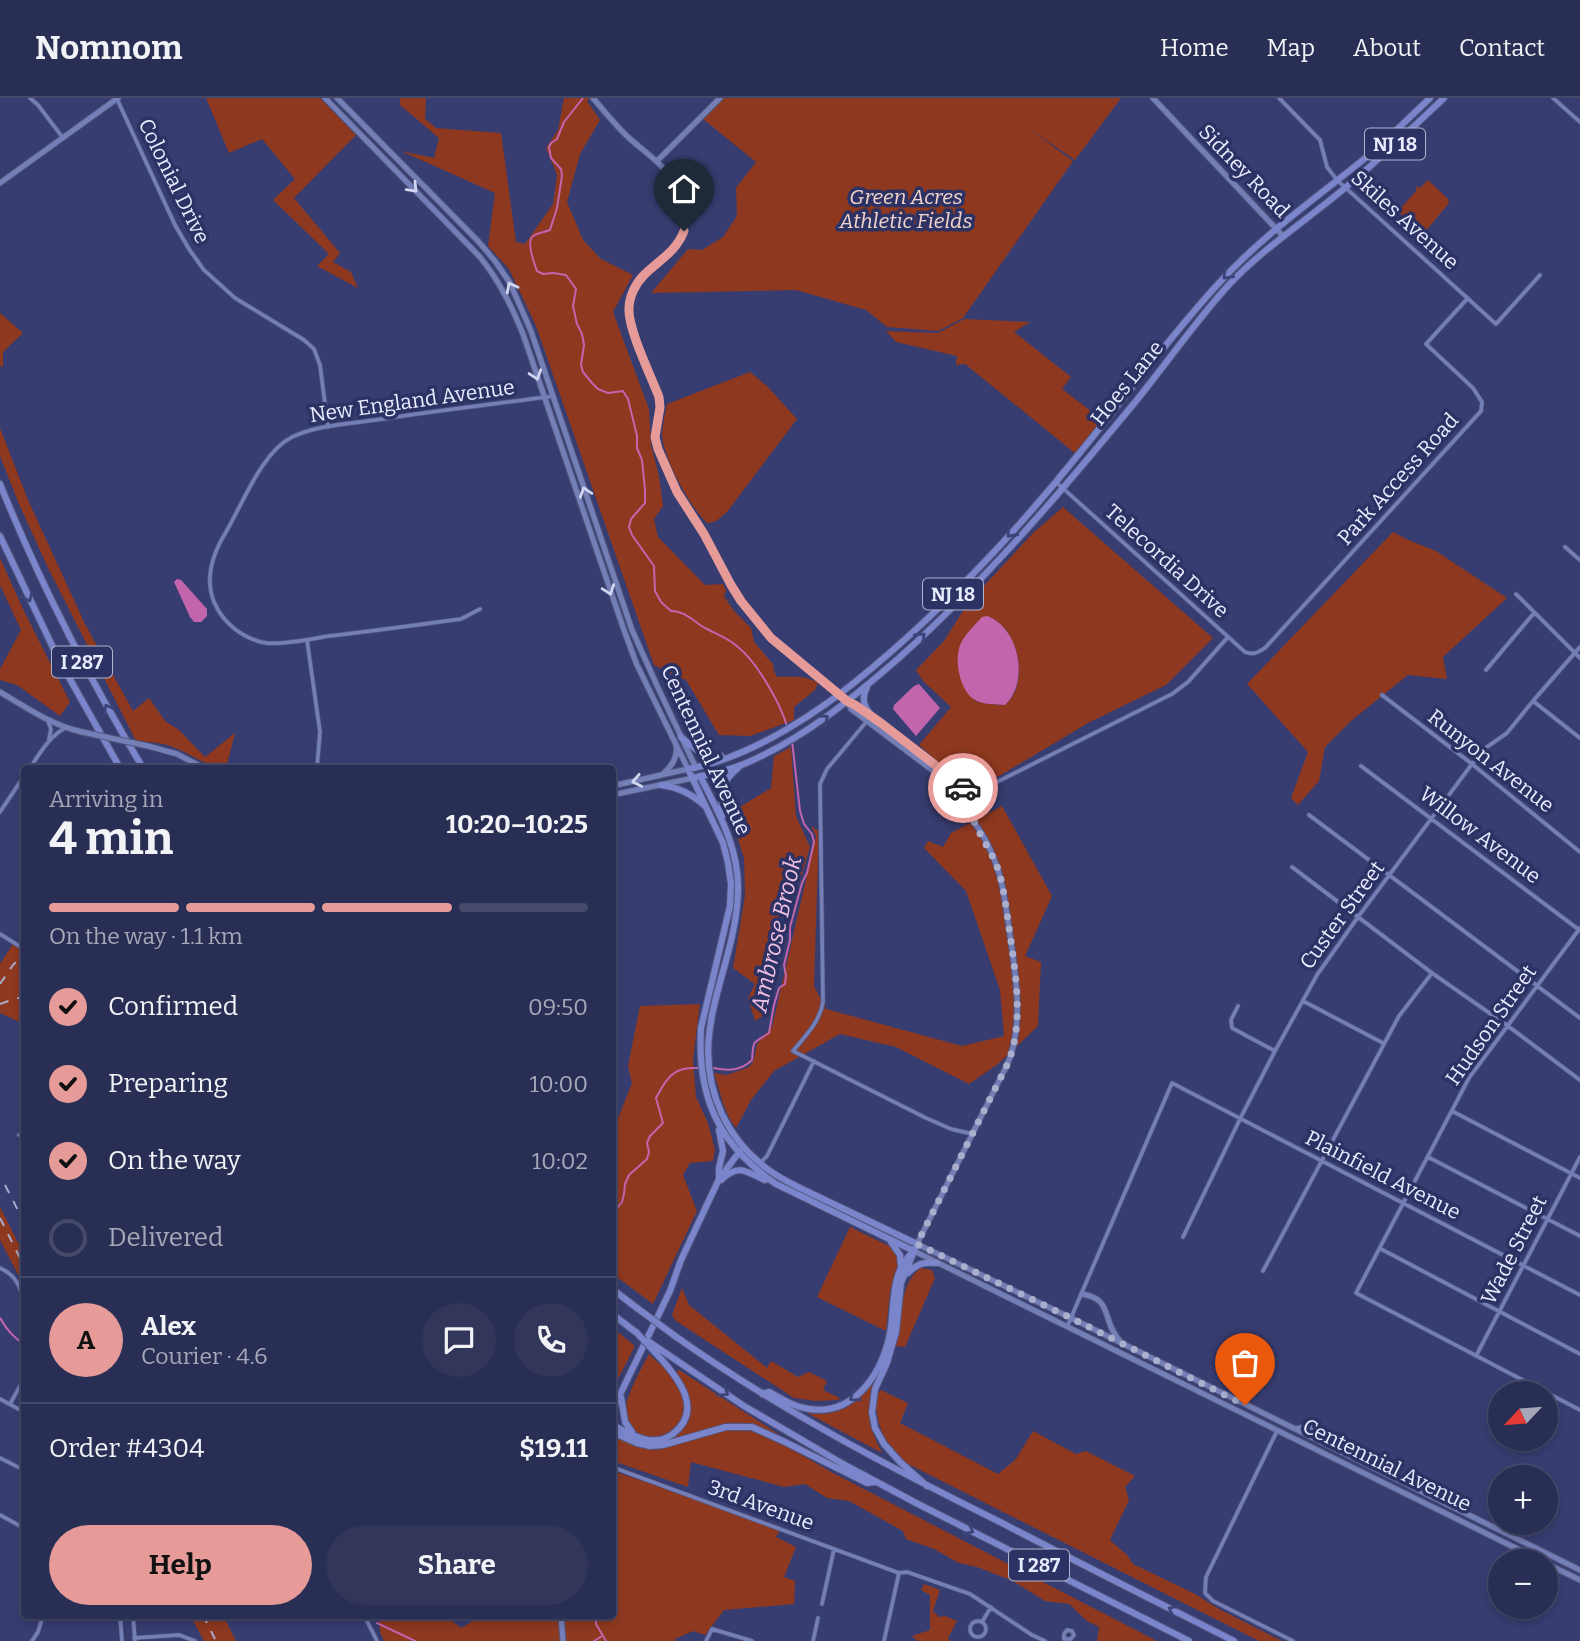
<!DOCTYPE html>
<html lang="en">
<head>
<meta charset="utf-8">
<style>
  body { margin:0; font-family:Bitter,serif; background:#31365a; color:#f1f3f6; height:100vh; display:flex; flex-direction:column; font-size:26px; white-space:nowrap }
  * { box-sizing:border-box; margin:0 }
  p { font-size:23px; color:#a5a8b8 }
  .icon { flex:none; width:38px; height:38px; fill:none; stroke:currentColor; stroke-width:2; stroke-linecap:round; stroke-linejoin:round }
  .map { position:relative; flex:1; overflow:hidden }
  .drawer { position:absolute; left:21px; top:667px; width:595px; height:854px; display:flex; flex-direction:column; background:#292e54; border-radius:7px; box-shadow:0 4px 10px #0003,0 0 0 2px #454a6b }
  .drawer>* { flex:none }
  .needle { width:46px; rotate:244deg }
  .tools { position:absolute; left:1488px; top:1283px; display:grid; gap:14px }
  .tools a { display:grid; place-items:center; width:70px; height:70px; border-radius:50%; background:#292e54; box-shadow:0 4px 10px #0003,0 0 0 2px #454a6b; font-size:35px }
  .pin { position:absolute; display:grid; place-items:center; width:60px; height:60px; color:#fff; margin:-72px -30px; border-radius:50% 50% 50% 0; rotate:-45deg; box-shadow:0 0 7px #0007 }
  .pin .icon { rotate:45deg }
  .courier { position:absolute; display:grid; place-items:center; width:70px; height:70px; margin:-35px; border:5px solid #e69b98; border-radius:50%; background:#fff; color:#222; box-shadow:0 2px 9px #0007 }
  .summary em { font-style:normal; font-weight:700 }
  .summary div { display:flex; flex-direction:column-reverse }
  .summary { display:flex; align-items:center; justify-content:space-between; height:119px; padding:0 28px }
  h1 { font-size:46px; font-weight:700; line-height:52px }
  .bar { display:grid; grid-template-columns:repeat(4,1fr); gap:10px 7px; align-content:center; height:84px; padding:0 28px }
  .bar i { height:9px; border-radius:5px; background:#454a6b }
  .bar .current { background:#e69b98 }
  .bar p { grid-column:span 4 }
  .line { display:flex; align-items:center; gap:18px; padding:0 28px; border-top:2px solid #454a6b }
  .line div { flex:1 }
  .round { display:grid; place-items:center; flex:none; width:74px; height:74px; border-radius:37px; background:#31365a }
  ol { padding:0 28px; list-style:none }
  li { display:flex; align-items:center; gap:21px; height:77px }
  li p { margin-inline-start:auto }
  li .icon { padding:7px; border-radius:50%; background:#e69b98; color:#111; stroke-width:4 }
  li:last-child { color:#a5a8b8 }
  li i { width:38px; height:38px; border:4px solid #454a6b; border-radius:50% }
  .cta { display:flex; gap:14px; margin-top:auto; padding:14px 28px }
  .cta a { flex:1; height:80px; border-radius:42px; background:#e69b98; color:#111; font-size:28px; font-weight:700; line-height:80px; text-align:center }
  .cta a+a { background:#31365a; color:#f1f3f6 }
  header { display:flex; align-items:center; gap:42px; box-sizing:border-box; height:98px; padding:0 35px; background:#292e54; border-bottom:2px solid #454a6b }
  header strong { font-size:33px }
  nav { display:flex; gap:38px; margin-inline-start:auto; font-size:24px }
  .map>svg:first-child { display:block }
</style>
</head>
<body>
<header>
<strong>Nomnom</strong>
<nav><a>Home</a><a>Map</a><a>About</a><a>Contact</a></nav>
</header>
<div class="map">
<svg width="1580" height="1543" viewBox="0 0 1580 1543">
  <rect width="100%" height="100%" fill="#373d70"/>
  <path fill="#8e3820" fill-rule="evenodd" d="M206,0H320L356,37L294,100L340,155L333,164L351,174L358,190L317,168L329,156L273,102L295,81L262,41L229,55Z
    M400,0H426L425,21L436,30L501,35L516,144L525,146L553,106L557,77L546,50L558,32L564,0H590L587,3L600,22L580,56L567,104L583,142L601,161L633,177L613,214L649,311L651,347L659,378L663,408L654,421L658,439L705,487L723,486L726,492L724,498L734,513L751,530L754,544L773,566L774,573L777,579C791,579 806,577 818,585L815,592L794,609V622L750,638L719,637L686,582L654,567L536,228L509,171L488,148L495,95L401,53L434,60L439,40L400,7Z
    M724,0H1121L1075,62L1028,30L1073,63L963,220L938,233L887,229L866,212L796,192L651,195L688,151L702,152L723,139L737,118L736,90L756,64L703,21Z
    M1428,82L1448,101L1449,105L1425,134L1422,135L1401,117L1400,111L1416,93L1417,88L1420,90Z
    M0,215L23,235L3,254V269L0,268Z
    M964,221L1030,224L1014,234L1071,279L1062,291L1104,323L1076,356L965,266L956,267L957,258L896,244L886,233L938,235Z
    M750,274L768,289L797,321L727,414C721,419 715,426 707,425C690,409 662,358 662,335C663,325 665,316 667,306Z
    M0,330L28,402L85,526L133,613L149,600L165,623L179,632L205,659L235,635L226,670C209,670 196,659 180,652C166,645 152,644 136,643L48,470L19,406L0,358Z
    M1063,409L1213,540L1166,587L1088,625L1001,677L975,689L956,683L945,670L919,647L951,609L923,583L916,572L944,543L968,505L1033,435ZM993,520C999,525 1006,530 1009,537C1022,558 1024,590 1005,607L989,606L975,603Z
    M1393,434L1406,441L1436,453L1507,500L1443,559L1447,581L1408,577L1352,622L1325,649L1319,683L1298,707L1291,700L1308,654L1247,586Z
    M0,460L23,511L70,604L60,618L17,587L0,582V571L21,532L0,487Z
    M791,649L796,718L810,749L800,783L785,792L777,827L784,839L766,893L769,914L755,923L748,900L755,886L733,870L745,798L744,760L728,711L740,709L771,690L774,658Z
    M1002,708L1052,798L1025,858L1041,864L1038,928L998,966L969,986L896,949L840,936L774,973L751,1002L736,1030C724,1016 720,993 714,975L727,977L749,969L753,964L757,946L772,929L816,738L811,728L819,733L814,888L826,911L962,948L1004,938L1000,892L966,793L924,750L928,743L943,749L951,735Z
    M14,844L24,851V926L0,915V866Z
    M700,906L693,961L696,999L708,1025L715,1052L713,1063L690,1065L683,1077L697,1113L653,1206L613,1176V1033L632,985L628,968L640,908Z
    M0,1109L24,1156V1188L0,1142Z
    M850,1129L891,1149L897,1157L898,1170L890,1194L886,1233L817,1199Z
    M921,1170L932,1172L935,1180L905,1249L896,1248C899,1225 901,1182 921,1170Z
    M682,1190L689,1207L767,1270L771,1263L798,1279L809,1274L827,1283L823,1292L840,1300L838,1302L816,1303L794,1300L676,1223L672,1217Z
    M613,1230L635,1248L613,1291Z
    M649,1256C659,1266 675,1278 681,1292C700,1341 627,1358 626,1311C625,1300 643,1267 649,1256Z
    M679,1272L786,1341L749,1327L674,1341L673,1339C695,1319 691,1298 676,1274Z
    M873,1285C869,1304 867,1322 875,1340C877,1346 881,1351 882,1355L807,1315C829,1318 843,1313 861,1300L860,1299Z
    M881,1292L908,1305L900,1325L998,1376L1016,1361L1033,1333L1076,1356L1086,1353L1135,1378L1125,1389L1129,1402L1110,1442L1127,1457L1133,1466L1195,1496L1219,1511L1282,1543H1259L908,1366C883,1344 878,1332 875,1299Z
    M734,1331H745L777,1343L833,1375L1157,1543H1097L1099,1529L1087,1523L1069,1506L1045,1503L1013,1483L977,1469L959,1465L934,1451L906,1441L903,1433L849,1403L827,1400L805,1386L784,1389L691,1364L688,1389L613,1363V1340L616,1339C626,1343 637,1350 647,1351C672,1352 707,1334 734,1331Z
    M613,1373L657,1388L780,1432L776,1439L796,1449L784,1479L795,1483L794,1506L724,1512L705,1537L693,1533L675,1541V1543H384L380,1534L379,1517H444L461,1530L483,1517H612Z
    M924,1486L940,1492L933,1513L939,1519L945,1518L957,1523L948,1540L950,1543H918L912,1538L930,1532V1497L921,1492Z
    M190,1517H223L236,1543H204Z"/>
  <path fill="#c265ad" d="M177,481L181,482L207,511V518L201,524H194L190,519L174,484Z
    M987,518C1019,529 1030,584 1005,607C996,606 986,607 977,603C960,596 953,561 961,545C966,535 975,527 982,519Z
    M919,586L940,610L916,638L893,611L894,607L914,588Z"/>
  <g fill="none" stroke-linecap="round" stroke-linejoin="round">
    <path stroke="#c265ad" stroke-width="2" d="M583,0L564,24L557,41L551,45L549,49L551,60L561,71L562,78L557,110L550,132C545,134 537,135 533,138C526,143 534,165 537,173L543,176L553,175L566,177L576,191L573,208L577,226L582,236L584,247L581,267L583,274L592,285L598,291L608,295L623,293L628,301L637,338V350L642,362L645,392V405L631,421L629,429L632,437L654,468L655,493L661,504L671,513C685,513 693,523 705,530C716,536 728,540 738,549C757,564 780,605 787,628
      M714,970C728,973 741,973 752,962C754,941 751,947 769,935L774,907L779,890L785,886L786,878L784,867L790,842V829L802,785L807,775L814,744L812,736L804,726L800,713L792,643
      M612,1117L622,1104L624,1096L625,1086L629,1077L647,1061L649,1054L647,1045L650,1038L663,1025L656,1000C671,972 676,969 708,970
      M0,1220C6,1231 14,1240 24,1246
      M612,1474L615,1483L612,1488
      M596,1517V1526L606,1543
      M377,1525L415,1543
      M594,1543L602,1538"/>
    <g stroke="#535780" stroke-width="5">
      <path id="street" d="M30,0L38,7L63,40
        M1279,0L1320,42L1327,69L1337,82L1496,226L1540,177
        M1553,0L1580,24
        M117,1L175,127L189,151L204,172L235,200L304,242L314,251L320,267L328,329
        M1056,384L1245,554C1253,557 1257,555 1265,550L1481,313L1482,304L1473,290L1426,246L1468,200
        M1565,449L1580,462
        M1516,496L1580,560
        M480,511L461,521C417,527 373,533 329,538C310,541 284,547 266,545C243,541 223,525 214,504C204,479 213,455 226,434C243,405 262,354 292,339C317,327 348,326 375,322C434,313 494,306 554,298
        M307,542L320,634L317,670
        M1486,572L1534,515
        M1382,597L1472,666L1580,754
        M1533,603L1580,640
        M48,623L51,631L49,641
        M867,623L827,671L820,686L823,904C820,924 805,938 793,953L926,1020L951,1031L973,1036
        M1361,668L1578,831
        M30,670C40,655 49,639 65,630
        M965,691L972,693L983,690
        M972,704L975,699L985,690L1172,596L1188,584L1228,539
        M0,714L24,678
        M1309,717L1580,920
        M1292,769L1432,875L1508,928L1580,982
        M1580,830L1469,980L1356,1195L1580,1312
        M0,836L24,851
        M1303,903L1383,945
        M1238,908L1231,922L1232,930L1275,953
        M1452,1013L1580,1080
        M19,1037L24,1039
        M1428,1059L1580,1138
        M760,1065L767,1058L814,963
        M1183,1139L1241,1019L1275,953L1317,877L1358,819L1472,666L1487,649L1507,635L1533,603L1580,549
        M1381,1151L1580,1256
        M0,1170C16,1177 20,1188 24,1204
        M1263,1173L1399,918L1432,875
        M1067,1229L1172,985L1580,1197
        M1476,1258L1580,1059
        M0,1301L24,1314
        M10,1306L24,1281
        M1277,1333L1206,1479L1205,1495L1213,1503L1293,1543
        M0,1360L24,1372
        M612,1369L899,1475L907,1474L970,1496L1032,1537L1045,1543
        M0,1417L24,1430
        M822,1506L834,1451
        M120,1517L122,1543
        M133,1517L135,1543
        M364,1517L377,1543
        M970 1531a8 8 0 1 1 16 0a8 8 0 1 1-16 0Z
        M982,1524L991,1509
        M1067,1532L1072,1533L1074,1537L1071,1541H1064V1536Z
        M134,1540L179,1537L195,1543
        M32,1543L38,1534L43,1517
        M706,1543L712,1531L752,1543
        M813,1543L818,1520
        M884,1543L899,1475"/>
    </g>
    <g stroke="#535780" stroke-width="7">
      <path id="secondary" d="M325,0L480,159C500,184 511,207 523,236L625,535L637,567L688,671L612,688
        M337,0L478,143L495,163L510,185L531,233L632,532L659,592L696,670
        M593,0C605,14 616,28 629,40C645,54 663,66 675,85C681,93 685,104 686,115C689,161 635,165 629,207C627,228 650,277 659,299L660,309L655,339L658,351L677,394L704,436L731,487L741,503L771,540L847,603L851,611L940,678L948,690L950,697
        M1153,0L1283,138
        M657,63L720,0
        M0,85L118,0
        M0,594C27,610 51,627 82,634
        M847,604L855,607L881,625L934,666L956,687L961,690
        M148,648L177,656L204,670
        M663,676C671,669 678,659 676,648
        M949 701a11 11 0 1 1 22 0a11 11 0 1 1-22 0Z
        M612,697L693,680
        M962,713C980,726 991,751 998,772C1004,790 1006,810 1009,830C1015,872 1025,927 1007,967L917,1146L1071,1220L1580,1472
        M914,1153L1542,1463
        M1082,1196C1114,1201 1101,1223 1120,1243
        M1296,1331L1304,1329L1309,1326L1315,1340
        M1545,1465L1580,1482
        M561,1517L563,1543"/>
    </g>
    <g stroke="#535780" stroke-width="8">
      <path id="highway" d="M0,386C40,485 88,579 143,670
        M0,438L58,560L120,670
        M867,589C860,603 865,611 875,621
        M681,639C694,651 704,659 721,658
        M700,678C719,715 739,750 738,793C736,873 684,934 722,1016C731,1035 745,1053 761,1066C779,1081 800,1090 821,1100C853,1115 885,1131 917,1146L901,1185L896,1234L887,1265L875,1291L872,1314L875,1330L884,1346L900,1364L927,1388
        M693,680C709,676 728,673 744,666C803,641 852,601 900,559C988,480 1061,394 1136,303C1166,266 1193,227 1225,191C1260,152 1306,123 1346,89C1380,61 1412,30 1444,0
        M661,687C678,689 692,696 705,708
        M723,717C719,694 721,684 739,669
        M719,1032L723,1053L719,1070V1080
        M721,1082C739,1065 746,1074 765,1082
        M891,1144L900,1157L901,1168
        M914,1153L776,1086C718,1046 697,999 701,930L730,808L731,786L728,765L723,745L688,671C753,659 823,612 872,570C948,506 1016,434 1078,357C1125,300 1169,239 1219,185C1263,137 1317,99 1368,58C1389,40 1409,20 1430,0
        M908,1175C918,1165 923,1164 937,1165
        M612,1191L637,1210
        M612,1216L637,1235
        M675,1238C778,1311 889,1369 1002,1425C1079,1465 1157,1504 1234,1543
        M667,1256L744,1308L843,1366L918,1406L1189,1543
        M762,1296L769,1294C782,1301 794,1309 809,1311C853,1318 880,1278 889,1240C896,1211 888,1175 914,1153
        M621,1299L625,1324L632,1334
        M612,1313L670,1193L681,1162L719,1081L740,1053
        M612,1327C623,1332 636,1340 648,1342C657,1343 667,1341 674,1335C702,1312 680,1283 663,1263
        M612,1334L637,1345L650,1348L663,1347L726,1329H752L785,1344L867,1385L875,1384"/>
    </g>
    <use href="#street" stroke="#757fb7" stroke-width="3.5"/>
    <use href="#secondary" stroke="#757fb7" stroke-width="5"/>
    <use href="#highway" stroke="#7a85cc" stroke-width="6"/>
    <path stroke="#a7acca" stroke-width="2" stroke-dasharray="9 9" stroke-linecap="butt" d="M0,886L13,867L24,856
      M0,906L14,901L24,899
      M5,1087L24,1124
      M0,1120L24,1168
      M203,1517L216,1543"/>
    <g stroke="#535780" stroke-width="7" stroke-linecap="butt">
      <path id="secondary-bridge" d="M82,634L148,648"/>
    </g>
    <g stroke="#535780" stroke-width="8" stroke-linecap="butt">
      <path id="highway-bridge" d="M637,1210L675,1238
        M637,1235L663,1263
        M648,1243L667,1256"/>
    </g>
    <use href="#secondary-bridge" stroke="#757fb7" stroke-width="5"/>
    <use href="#highway-bridge" stroke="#7a85cc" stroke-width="6"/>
  </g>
  <defs><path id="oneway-chevron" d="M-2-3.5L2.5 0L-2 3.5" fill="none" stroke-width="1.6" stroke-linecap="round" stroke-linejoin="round" transform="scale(1.75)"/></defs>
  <g stroke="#d1d6f1">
    <use href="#oneway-chevron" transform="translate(413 90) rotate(46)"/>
    <use href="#oneway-chevron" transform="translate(511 189) rotate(-118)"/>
    <use href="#oneway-chevron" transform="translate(536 277) rotate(72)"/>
    <use href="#oneway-chevron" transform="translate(585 394) rotate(-108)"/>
    <use href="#oneway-chevron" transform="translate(609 492) rotate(71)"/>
    <use href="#oneway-chevron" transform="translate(637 683) rotate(168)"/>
  </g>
  <g stroke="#3c4379">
    <use href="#oneway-chevron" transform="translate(1227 177) rotate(134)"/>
    <use href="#oneway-chevron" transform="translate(1011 435) rotate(132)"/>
    <use href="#oneway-chevron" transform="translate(28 499) rotate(65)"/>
    <use href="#oneway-chevron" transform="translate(921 539) rotate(-42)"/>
    <use href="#oneway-chevron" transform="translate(108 611) rotate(-119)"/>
    <use href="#oneway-chevron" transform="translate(824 621) rotate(-36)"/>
    <use href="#oneway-chevron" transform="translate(724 1294) rotate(34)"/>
    <use href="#oneway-chevron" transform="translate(854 1299) rotate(143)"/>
    <use href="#oneway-chevron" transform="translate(969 1432) rotate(27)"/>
    <use href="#oneway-chevron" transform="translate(1173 1512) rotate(-153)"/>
  </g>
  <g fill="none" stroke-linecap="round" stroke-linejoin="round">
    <path stroke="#aaafcd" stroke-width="7" stroke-dasharray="0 12.6" d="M963,690C976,697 969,711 974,723C981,740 992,754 998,771C1004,790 1006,810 1009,829C1015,872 1025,927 1007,967L917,1146L1071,1220L1245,1307"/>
    <path stroke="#e69b98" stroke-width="9" d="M684,133C676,154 659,162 644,177C635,186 629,199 629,211C628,231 651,278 659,299L660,309L655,339L658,351L677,394L704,436L731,487L741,503L771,540L847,603L855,607L881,625L934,666L956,687L963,690"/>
  </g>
  <g text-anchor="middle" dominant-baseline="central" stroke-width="7" stroke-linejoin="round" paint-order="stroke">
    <g fill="#2d3264" stroke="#b0b4d0" stroke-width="2">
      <rect x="1365" y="30.5" width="60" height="31" rx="5"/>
      <rect x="923" y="480.5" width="60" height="31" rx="5"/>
      <rect x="52" y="548.5" width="60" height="31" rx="5"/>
      <rect x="1009" y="1451.5" width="60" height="31" rx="5"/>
    </g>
    <g font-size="19" font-weight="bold" fill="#e8ecff">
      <text x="1395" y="46">NJ 18</text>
      <text x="953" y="496">NJ 18</text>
      <text x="82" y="564">I 287</text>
      <text x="1039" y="1467">I 287</text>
    </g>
    <g font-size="21" fill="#e8ecff" stroke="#2d3264">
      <text transform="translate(1244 73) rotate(46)">Sidney Road</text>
      <text transform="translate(174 83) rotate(64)">Colonial Drive</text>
      <text transform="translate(1405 122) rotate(42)">Skiles Avenue</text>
      <text transform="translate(1127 285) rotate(-51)">Hoes Lane</text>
      <text transform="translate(412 303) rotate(-8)">New England Avenue</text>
      <text transform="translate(1398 381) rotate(-48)">Park Access Road</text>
      <text transform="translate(1167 463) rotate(42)">Telecordia Drive</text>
      <text transform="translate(706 652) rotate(65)">Centennial Avenue</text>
      <text transform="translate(1491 663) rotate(38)">Runyon Avenue</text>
      <text transform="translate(1480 737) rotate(37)">Willow Avenue</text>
      <text transform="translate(1342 817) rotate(-54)">Custer Street</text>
      <text transform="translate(1491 927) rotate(-55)">Hudson Street</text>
      <text transform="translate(1383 1077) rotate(27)">Plainfield Avenue</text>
      <text transform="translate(1514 1152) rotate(-63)">Wade Street</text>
      <text transform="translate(1387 1367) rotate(26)">Centennial Avenue</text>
      <text transform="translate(761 1407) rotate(20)">3rd Avenue</text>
    </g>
    <g font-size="21" font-style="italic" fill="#f1d4cb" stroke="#2d3264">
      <text x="906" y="99">Green Acres<tspan x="906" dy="24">Athletic Fields</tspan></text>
    </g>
    <g font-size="23" font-style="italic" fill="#f1c1e4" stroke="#2d3264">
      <text transform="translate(776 836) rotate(-77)">Ambrose Brook</text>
    </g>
  </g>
</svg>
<div class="tools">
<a><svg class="needle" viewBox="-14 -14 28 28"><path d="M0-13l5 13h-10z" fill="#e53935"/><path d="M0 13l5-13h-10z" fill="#a5a8b8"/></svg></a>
<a>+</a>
<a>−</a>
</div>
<div class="pin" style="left:1245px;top:1307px;background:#ea580c"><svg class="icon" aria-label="bag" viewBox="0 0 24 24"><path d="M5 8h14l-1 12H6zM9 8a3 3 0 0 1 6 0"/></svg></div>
<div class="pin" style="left:684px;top:133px;background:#1f2937"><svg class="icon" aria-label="home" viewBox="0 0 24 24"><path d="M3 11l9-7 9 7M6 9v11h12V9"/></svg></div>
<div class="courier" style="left:963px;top:690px"><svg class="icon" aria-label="car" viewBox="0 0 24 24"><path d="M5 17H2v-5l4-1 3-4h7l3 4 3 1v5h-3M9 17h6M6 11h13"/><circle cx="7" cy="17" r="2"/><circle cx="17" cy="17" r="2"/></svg></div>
<section class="drawer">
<div class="summary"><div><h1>4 min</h1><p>Arriving in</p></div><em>10:20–10:25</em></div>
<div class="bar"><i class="current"></i><i class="current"></i><i class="current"></i><i></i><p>On the way · 1.1 km</p></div>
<ol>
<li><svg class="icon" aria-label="check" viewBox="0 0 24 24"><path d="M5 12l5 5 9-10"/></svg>Confirmed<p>09:50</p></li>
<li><svg class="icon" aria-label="check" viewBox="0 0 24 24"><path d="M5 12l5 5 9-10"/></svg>Preparing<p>10:00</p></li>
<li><svg class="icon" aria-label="check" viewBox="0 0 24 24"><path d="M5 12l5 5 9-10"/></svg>On the way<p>10:02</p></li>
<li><i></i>Delivered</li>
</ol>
<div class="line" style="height:126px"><b class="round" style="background:#e69b98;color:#111">A</b><div><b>Alex</b><p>Courier · 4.6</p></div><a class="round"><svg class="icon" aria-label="chat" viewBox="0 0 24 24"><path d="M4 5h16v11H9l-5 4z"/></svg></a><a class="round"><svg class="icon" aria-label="phone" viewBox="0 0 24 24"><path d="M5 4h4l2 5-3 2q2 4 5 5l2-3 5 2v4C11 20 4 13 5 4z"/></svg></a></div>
<div class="line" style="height:91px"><div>Order #4304</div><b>$19.11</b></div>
<div class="cta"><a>Help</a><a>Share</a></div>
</section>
</div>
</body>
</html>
